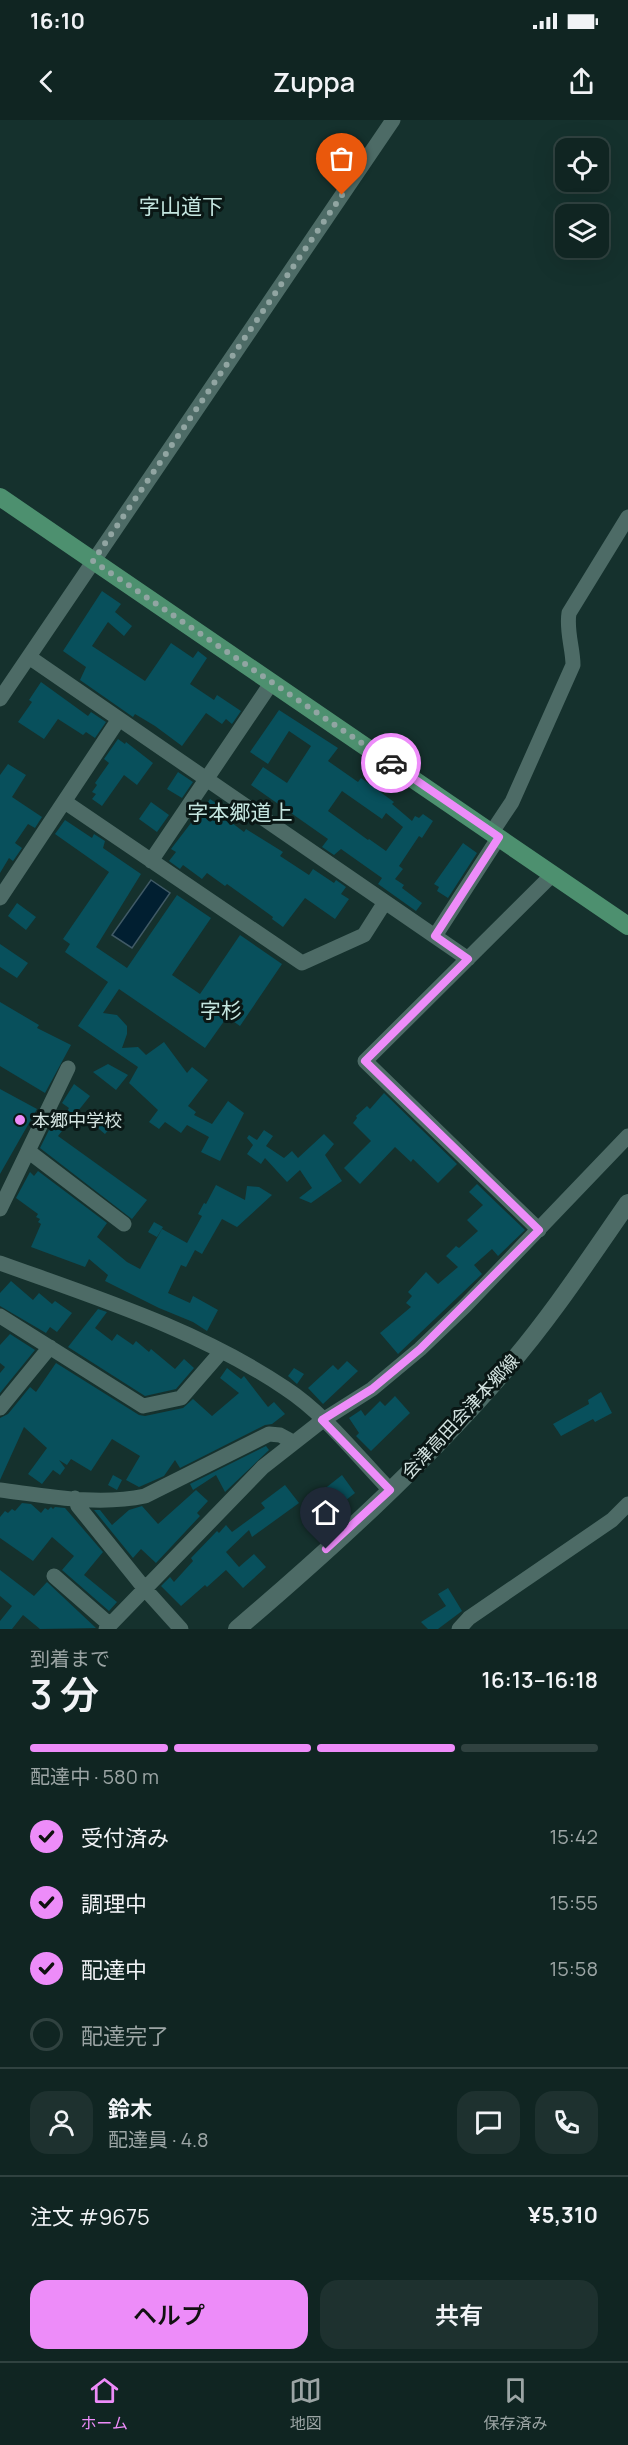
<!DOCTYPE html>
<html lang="ja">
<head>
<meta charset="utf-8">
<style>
  body { margin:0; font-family:Manrope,"Noto Sans JP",sans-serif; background:#1e312f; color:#f1f3f6; height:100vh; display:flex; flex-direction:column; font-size:22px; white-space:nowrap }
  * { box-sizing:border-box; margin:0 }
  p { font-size:20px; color:#9ca5a5 }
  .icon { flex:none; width:33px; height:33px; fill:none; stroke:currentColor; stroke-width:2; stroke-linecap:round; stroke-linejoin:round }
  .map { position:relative; height:1509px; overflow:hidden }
  .drawer { display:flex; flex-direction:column; background:#102522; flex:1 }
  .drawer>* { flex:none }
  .buttons { position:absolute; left:555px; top:18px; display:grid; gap:12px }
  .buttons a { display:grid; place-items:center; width:54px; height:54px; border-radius:12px; background:#102522; box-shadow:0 6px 24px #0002,0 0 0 2px #304240; font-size:30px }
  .pin { position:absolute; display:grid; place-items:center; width:51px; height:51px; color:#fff; margin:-62px -26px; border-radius:50% 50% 50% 0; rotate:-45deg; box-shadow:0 0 6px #0007 }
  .pin .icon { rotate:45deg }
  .courier { position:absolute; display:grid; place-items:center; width:60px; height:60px; margin:-30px; border:4px solid #ed8cf9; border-radius:50%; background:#fff; color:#222; box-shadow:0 2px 8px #0007 }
  .summary em { font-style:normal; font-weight:600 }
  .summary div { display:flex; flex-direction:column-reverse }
  .summary { display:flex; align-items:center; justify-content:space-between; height:102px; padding:0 30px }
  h1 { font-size:39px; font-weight:600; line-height:45px }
  .bar { display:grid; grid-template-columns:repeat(4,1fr); gap:9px 6px; align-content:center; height:72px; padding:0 30px }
  .bar i { height:8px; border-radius:4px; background:#304240 }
  .bar .current { background:#ed8cf9 }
  .bar p { grid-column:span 4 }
  .line { display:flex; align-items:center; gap:15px; padding:0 30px; border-top:2px solid #304240 }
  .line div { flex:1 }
  .round { display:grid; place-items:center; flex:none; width:63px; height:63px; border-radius:18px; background:#1e312f }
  ol { padding:0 30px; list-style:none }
  li { display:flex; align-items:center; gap:18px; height:66px }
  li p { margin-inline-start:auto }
  li .icon { padding:6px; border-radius:50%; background:#ed8cf9; color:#111; stroke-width:4 }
  li:last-child { color:#9ca5a5 }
  li i { width:33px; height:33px; border:3px solid #304240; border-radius:50% }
  .primary-button { display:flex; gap:12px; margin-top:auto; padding:12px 30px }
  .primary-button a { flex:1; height:69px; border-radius:18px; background:#ed8cf9; color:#111; font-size:24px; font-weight:600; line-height:69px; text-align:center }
  .primary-button a+a { background:#1e312f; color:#f1f3f6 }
  .status { display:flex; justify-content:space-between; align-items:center; height:42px; padding:0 30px; background:#102522; direction:ltr }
  .status svg { height:16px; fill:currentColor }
  header { display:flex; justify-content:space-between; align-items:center; height:78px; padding:0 30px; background:#102522; font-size:27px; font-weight:600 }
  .menu { display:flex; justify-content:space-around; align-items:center; height:84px; border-top:2px solid #304240; background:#102522; font-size:16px; color:#9ca5a5 }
  .menu a { display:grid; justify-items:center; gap:3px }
  .menu .current { color:#ed8cf9 }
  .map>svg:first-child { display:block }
</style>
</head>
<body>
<div class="status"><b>16:10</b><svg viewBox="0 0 49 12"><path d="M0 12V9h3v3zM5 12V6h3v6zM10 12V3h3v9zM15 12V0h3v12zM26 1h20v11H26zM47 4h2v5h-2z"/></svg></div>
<header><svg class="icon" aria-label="back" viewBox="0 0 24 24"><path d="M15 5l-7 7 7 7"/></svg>Zuppa<svg class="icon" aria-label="share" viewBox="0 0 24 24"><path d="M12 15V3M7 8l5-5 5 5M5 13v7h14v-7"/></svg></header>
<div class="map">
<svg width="628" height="1509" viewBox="0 0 628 1509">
  <rect width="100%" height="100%" fill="#15312d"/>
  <path fill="#011f31" stroke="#405a66" stroke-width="1.5" d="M151,760L170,773L132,828L112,815Z"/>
  <path fill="#08505c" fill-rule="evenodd" d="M102,471L121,484L115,492L132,506L124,516L108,502L92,526L145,561L171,523L193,538L198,531L207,538L190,564L214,580L217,575L241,591L232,604L226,599L222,604L206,593L182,626L155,606L135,594L133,597L80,560L86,547L63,531Z
    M41,562L88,596L91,592L106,602L95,618L86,612L83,615L58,599L44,619L18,602L32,582L29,580Z
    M279,590L338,628L328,641L358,662L361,658L394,682L392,684L412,701L415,696L419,698L423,694L433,701L422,718L419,716L399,746L403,749L395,759L404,765L402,768L422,783L416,791L378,764L382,758L341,729L334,735L322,727L328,719L251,665L263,647L287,663L311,626L289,611L268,644L250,632ZM342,671L382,699L386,693L403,707L386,731L369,719L368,720L328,691Z
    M118,619L125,624L126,622L153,643L137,665L124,655L102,686L92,679L96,674L92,672L97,665L95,663L109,643L104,639Z
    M8,644L26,655L12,677L42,697L35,708L28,704L15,723L22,728L13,741L9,738L0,753V655Z
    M178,652L193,662L182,678L167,669Z
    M210,679L223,688L220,694L244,712L246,709L283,732L280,736L309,755L313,749L334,763L336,760L346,767L341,774L349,779L335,799L305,778L283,807L272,799L273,797L227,764L225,766L207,753L202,759L183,745L180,749L169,741L176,732L171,729L194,699L196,700Z
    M151,682L169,695L157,712L139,699Z
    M65,700L92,718L94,714L105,721L103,728L141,754L96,827L127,848L177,775L211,798L172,855L200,874L240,815L282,844L240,906L227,897L205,928L119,869L103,893L117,895L127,906V914L122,928L138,927L146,935L164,922L187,953L192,947L208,960L188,986L196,992L194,995L212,1004L228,981L244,993L220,1041L201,1032L209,1017L187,1005L181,1013L165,1002L159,1009L149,1002L158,990L129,963L138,947L78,906L108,862L65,832L70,824L63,819L109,752L55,714Z
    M463,723L477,733L448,778L437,771L439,767L434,764Z
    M17,783L36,797L26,810L8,796Z
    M0,824L28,843L17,858L0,847Z
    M0,882L39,905L37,908L71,925L45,973L0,946Z
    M108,944L128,955L116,970L93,952Z
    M74,964L90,976L58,1016L147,1080L132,1099L40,1028L55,998L61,1001L69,988L62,983Z
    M0,969L37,989L0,1054Z
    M384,973L457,1044L438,1063L413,1039L411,1042L395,1027L360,1064L344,1048L371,1021L353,1003L357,998L356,996L367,986L370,989Z
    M103,992L106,995L108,992L117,1000L105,1014L93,1004Z
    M264,1010L273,1016L266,1026L284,1038L292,1031L298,1038L324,1014L334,1024L325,1035L342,1061L311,1083L299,1078L312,1068L300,1050L287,1062L265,1038L261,1044L247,1034L253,1025L247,1018L249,1015L257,1020Z
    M38,1051L107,1103L97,1117L127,1142L140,1149L162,1109L187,1123L202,1096L198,1094L204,1083L206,1084L216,1065L245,1080L247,1066L259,1067L272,1075L237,1107L222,1099L202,1134L195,1130L186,1147L181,1145L168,1173L190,1183L193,1176L218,1190L207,1211L193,1202L159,1188L105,1161L108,1155L89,1139L85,1147L31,1127L41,1104L38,1102L40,1099L36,1097L38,1094L16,1078L30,1052L34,1056Z
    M477,1064L525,1110L498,1136L492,1129L474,1145L482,1154L398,1234L380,1213L411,1187L406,1183L412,1176L408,1172L426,1152L438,1164L458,1147L446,1136L456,1126L459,1128L478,1111L467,1100L483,1085L469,1072Z
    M154,1102L163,1107L157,1117L148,1112Z
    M11,1161L33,1180L39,1173L52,1184L55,1181L72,1193L57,1212L50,1207L46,1213L0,1186V1173Z
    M98,1189L107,1192L95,1208L112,1221L117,1214L133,1225L136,1221L149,1232L151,1229L175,1249L184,1239L194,1248L176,1269L145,1276L68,1227Z
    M10,1214L35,1230L0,1273V1253L5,1247L0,1243V1225Z
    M347,1241L358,1251L323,1284L308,1268L333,1245L338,1250Z
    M56,1243L139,1295L145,1296L183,1288L193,1279L212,1296L239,1273L220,1258L227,1248L241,1259L244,1256L268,1287L274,1282L285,1294L272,1304L265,1305L180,1348L175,1340L164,1356L139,1367L126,1360L140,1336L112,1319L91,1351L71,1339L67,1345L59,1340L65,1348L60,1355L53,1350L42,1364L28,1354L47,1328L24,1307L0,1360V1298L8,1294L30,1267L36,1272Z
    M294,1248L304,1254L297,1264L288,1256Z
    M601,1272L612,1293L595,1302L593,1299L561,1316L553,1304L589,1284L588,1280Z
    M395,1276L410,1293L371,1331L356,1316L359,1313L349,1298L361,1290L365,1296L380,1281L385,1286Z
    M266,1326L269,1330L225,1372L216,1355L193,1370L190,1364Z
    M113,1355L122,1360L117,1370L108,1365Z
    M342,1355L355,1373L322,1399L308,1382Z
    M285,1365L299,1383L252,1417L249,1410L226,1432L239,1447L254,1434L266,1447L243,1468L226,1450L207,1467L205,1465L181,1486L161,1466L170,1457L174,1462L193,1441L191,1438L217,1411L219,1413L226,1405L232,1412L265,1388L261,1383Z
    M196,1370L208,1381L197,1393L200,1396L156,1443L141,1429L133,1438L94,1390H100L112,1405L129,1390L142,1386L158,1404Z
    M22,1383L31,1384L41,1393L45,1388L48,1390L51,1387L53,1389L55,1387L65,1388L103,1432L84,1455L117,1482L109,1491L62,1450L74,1436L52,1417L33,1441L0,1418V1397L5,1391L8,1393L12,1389L15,1391Z
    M0,1450L34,1476L47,1462L96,1508L40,1509L23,1495L12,1509H0V1501L12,1486L0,1476Z
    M448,1468L462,1491L438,1509H428L421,1502L446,1486L438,1474Z"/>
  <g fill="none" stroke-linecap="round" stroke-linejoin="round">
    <path stroke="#4d6b66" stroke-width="15" d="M29,537L468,839
      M0,579L393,0
      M65,682L302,843L364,815L385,782
      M492,712L512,682L573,545C573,528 566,511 569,493L628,397
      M151,741L272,562
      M0,778L119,599
      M435,816L499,717
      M28,1031L124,1104
      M0,1089L68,948
      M539,1110L365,941L552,755
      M0,1143C97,1178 199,1210 285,1268C325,1294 357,1336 390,1370
      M0,1196L143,1286L181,1278L221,1232
      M0,1288L50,1227
      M0,1370C47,1376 98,1386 145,1376L269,1314L280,1315L293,1322
      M75,1378L78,1386L145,1469L181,1509
      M54,1456L110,1505
      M106,1509L263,1347L323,1300L372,1269L420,1229L465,1186L628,1016
      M459,1509L469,1498L612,1400L628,1384"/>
    <path stroke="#4d6b66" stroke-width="18" d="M237,1509C332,1428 425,1343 506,1249C551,1197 589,1139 628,1083"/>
    <path stroke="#4d906f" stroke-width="18" d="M0,377L628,806"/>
  </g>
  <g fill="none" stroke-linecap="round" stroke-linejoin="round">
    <path stroke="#91a5a2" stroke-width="6" stroke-dasharray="0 10.8" d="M342,75L93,441L391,643"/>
    <path stroke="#ed8cf9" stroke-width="8" d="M326,1429L390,1370L322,1300L372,1269L420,1229L539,1110L365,941L468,839L435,816L499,717L391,643"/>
  </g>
  <circle fill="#ed8cf9" stroke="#0a1715" stroke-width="2" cx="20" cy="1000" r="6"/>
  <g text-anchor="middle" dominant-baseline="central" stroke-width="6" stroke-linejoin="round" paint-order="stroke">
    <g font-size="18" fill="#d4e4e1" stroke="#0a1715" text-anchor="start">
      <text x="32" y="1000">本郷中学校</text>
    </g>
    <g font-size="18" fill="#d4e4e1" stroke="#0a1715">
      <text transform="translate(460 1296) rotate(-47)">会津高田会津本郷線</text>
    </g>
    <g font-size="21" fill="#c5e6e0" stroke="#0a1715">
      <text x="181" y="86">字山道下</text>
      <text x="240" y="692">字本郷道上</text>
      <text x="221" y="890">字杉</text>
    </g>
  </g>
</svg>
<div class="buttons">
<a><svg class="icon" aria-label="locate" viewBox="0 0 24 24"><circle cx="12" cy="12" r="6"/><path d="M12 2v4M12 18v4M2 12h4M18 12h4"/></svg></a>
<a><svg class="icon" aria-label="layers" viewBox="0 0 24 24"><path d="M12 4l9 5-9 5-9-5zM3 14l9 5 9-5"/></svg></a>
</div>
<div class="pin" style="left:342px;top:75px;background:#ea580c"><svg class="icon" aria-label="bag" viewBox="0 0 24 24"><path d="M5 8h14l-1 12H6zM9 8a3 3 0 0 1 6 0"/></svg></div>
<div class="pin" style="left:326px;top:1429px;background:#1f2937"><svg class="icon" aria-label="home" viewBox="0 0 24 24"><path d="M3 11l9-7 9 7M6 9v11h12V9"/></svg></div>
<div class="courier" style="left:391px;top:643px"><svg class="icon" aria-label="car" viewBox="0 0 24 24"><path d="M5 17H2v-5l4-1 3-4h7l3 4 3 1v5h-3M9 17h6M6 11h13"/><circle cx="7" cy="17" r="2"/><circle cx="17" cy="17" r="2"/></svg></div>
</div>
<section class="drawer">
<div class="summary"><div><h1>3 分</h1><p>到着まで</p></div><em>16:13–16:18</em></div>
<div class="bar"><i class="current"></i><i class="current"></i><i class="current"></i><i></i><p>配達中 · 580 m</p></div>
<ol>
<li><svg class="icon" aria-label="check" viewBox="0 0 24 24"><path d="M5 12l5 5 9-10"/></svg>受付済み<p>15:42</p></li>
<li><svg class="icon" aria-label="check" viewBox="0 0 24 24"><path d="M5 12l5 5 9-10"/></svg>調理中<p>15:55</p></li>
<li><svg class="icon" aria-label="check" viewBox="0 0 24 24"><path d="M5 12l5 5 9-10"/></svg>配達中<p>15:58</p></li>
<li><i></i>配達完了</li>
</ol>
<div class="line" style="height:108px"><a class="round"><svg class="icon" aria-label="person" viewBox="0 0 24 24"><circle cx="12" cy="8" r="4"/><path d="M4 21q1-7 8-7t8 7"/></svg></a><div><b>鈴木</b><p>配達員 · 4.8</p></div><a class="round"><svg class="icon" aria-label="chat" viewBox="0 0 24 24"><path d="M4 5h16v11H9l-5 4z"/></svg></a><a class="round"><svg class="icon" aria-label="phone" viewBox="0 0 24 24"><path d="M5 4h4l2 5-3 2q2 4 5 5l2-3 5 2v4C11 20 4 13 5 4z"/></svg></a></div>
<div class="line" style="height:78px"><div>注文 #9675</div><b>¥5,310</b></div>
<div class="primary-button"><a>ヘルプ</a><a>共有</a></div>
</section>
<nav class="menu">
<a class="current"><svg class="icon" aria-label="home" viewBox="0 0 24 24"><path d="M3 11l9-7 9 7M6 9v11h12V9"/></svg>ホーム</a>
<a><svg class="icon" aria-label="map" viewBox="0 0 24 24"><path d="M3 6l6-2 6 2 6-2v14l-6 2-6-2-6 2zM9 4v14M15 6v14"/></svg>地図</a>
<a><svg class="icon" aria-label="saved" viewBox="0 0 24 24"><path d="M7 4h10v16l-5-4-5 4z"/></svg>保存済み</a>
</nav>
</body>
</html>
